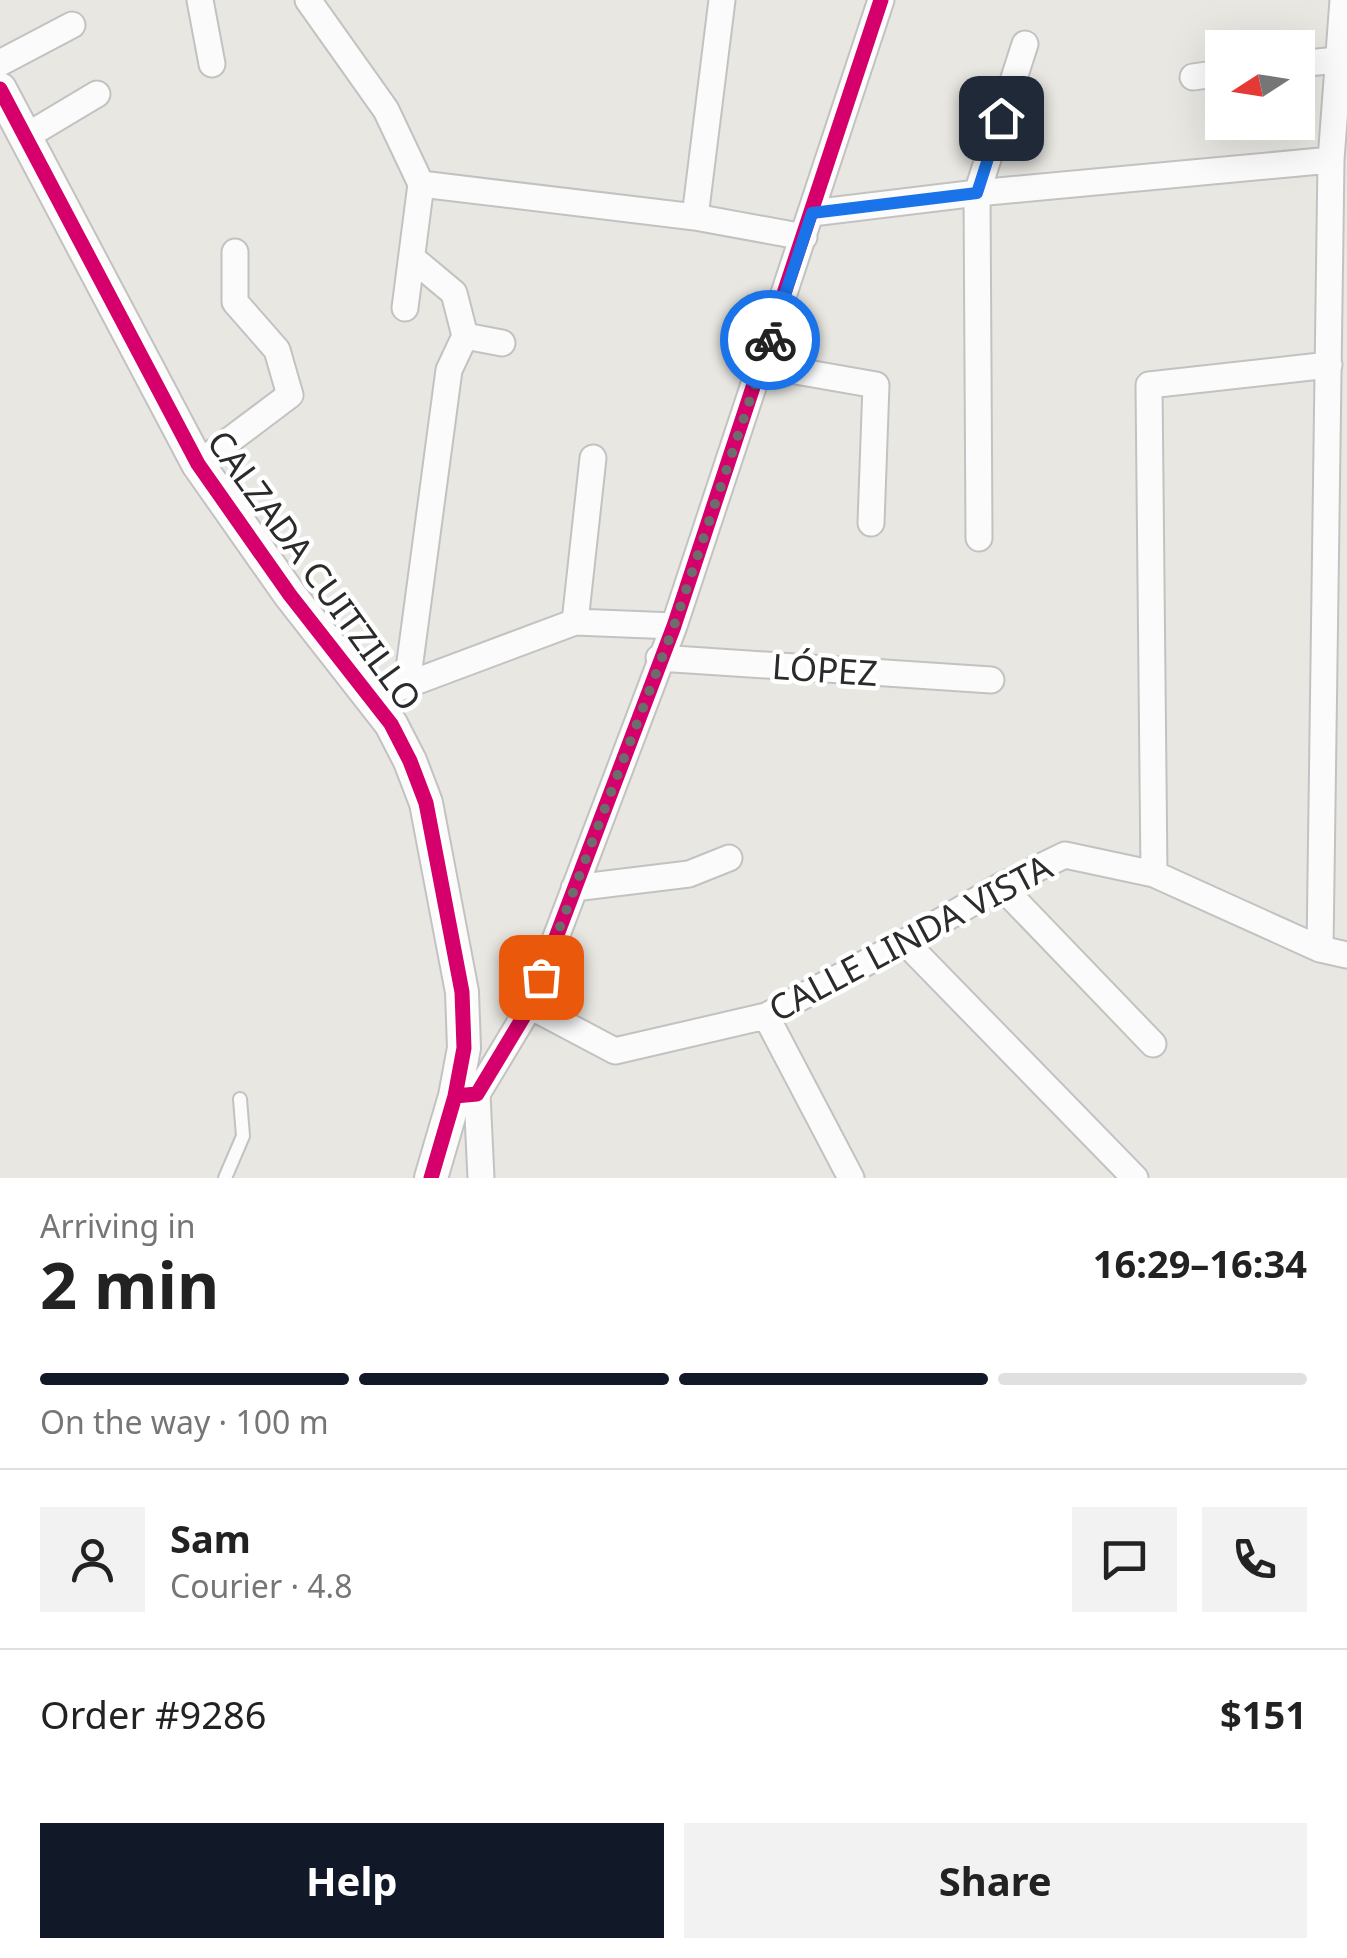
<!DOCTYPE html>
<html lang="en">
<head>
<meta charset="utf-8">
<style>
  body { margin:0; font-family:"Noto Sans",sans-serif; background:#f2f2f2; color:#222; height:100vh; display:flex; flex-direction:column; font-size:38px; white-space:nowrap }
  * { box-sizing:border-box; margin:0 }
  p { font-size:32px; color:#767676 }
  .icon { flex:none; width:55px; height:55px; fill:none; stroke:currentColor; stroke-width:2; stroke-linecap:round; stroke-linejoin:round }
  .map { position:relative; height:1178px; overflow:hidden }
  .sheet { display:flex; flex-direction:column; background:#fff; flex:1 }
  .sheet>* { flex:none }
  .needle { width:65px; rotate:258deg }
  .controls { position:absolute; left:1205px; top:30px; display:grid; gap:20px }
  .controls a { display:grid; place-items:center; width:110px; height:110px; border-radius:0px; background:#fff; box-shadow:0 10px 40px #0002; font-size:50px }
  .pin { position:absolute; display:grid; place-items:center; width:85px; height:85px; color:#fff; margin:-42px; border-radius:20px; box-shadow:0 5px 15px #0006 }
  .courier { position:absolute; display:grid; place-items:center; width:100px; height:100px; margin:-50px; border:8px solid #1a73e8; border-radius:50%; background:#fff; color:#222; box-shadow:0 2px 12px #0007 }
  .overview em { font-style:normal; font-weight:700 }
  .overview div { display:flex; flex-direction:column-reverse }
  .overview { display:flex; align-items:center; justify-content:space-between; height:170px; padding:0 40px }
  h1 { font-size:65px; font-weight:700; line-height:75px }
  .bar { display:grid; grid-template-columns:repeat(4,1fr); gap:15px 10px; align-content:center; height:120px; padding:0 40px }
  .bar i { height:12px; border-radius:8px; background:#e0e0e0 }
  .bar .active { background:#111827 }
  .bar p { grid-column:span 4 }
  .line { display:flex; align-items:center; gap:25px; padding:0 40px; border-top:2px solid #e0e0e0 }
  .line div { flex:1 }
  .round { display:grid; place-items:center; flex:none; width:105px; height:105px; border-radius:0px; background:#f2f2f2 }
  .cta { display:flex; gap:20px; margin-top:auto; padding:20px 40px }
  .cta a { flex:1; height:115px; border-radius:0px; background:#111827; color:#fff; font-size:40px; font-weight:700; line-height:115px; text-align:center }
  .cta a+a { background:#f2f2f2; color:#222 }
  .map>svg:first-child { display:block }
</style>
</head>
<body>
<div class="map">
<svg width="1347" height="1178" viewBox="0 0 1347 1178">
  <rect width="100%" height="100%" fill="#e8e7e2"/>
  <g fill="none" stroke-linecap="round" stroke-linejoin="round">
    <g stroke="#c2c2c2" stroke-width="16">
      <path id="service" d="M225,1178L243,1136L240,1099"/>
    </g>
    <g stroke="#c2c2c2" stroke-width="29">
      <path id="minor" d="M200,0L212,64
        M308,0L386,110L421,184L405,308
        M0,63L72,25
        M1298,64L1337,60
        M1193,77L1222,73
        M25,137L97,94
        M421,184L695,217L804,237
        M812,213L977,193L1331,160
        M695,217L722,0
        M465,336L502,343
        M762,365L876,385L871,523
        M198,464L290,395L277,350L235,302V252
        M979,538L977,193L1025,44
        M575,622L593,458
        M659,658L991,680
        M407,684L449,370L465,336L454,293L412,258
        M372,698L575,622L674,626
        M1154,874L1149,385L1329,365
        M1001,886L1153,1044
        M574,888L689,874L729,858
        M905,942L1135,1178
        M1320,949L1331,160L1343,0
        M530,1006L615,1051L766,1016L905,942L1001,886L1065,855L1154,874L1320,949L1347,955
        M766,1016L851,1178
        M477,1094L481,1178
        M455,1096L477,1094L530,1006L674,626L881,0"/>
    </g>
    <g stroke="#c2c2c2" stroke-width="36">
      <path id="tertiary" d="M0,89L198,464L290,595L391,724L410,761L426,803L462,992L464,1048L455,1096L431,1178"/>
    </g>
    <use href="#service" stroke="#fcfbfb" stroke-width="12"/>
    <use href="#minor" stroke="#fcfbfb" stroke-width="25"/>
    <use href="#tertiary" stroke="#fcfbfb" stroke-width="32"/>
    <g stroke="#fff" stroke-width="21">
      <path id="cycleway" d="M0,89L198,464L290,595L391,724L410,761L426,803L462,992L464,1048L455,1096L431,1178
        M455,1096L477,1094L530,1006L674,626L881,0"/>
    </g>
    <use href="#cycleway" stroke="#d6006c" stroke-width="15"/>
  </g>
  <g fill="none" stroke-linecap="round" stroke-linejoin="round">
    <path stroke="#6d6d6b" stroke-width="10" stroke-dasharray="0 18" d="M541,977L674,626L770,340"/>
    <path stroke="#1a73e8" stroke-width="12" d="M770,340L812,213L977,193L1001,118"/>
  </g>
  <g text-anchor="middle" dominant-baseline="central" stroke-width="9" stroke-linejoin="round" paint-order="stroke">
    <g font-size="35" fill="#2b2b2b" stroke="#fff">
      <text transform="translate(315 570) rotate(54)">CALZADA CUITZILLO</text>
      <text transform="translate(825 669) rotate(4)">LÓPEZ</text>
      <text transform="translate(910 937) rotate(-28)">CALLE LINDA VISTA</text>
    </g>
  </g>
</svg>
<div class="controls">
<a><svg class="needle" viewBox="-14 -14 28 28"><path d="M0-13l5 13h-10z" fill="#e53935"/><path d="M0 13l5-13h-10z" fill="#767676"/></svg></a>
</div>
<div class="pin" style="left:541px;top:977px;background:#ea580c"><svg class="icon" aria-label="bag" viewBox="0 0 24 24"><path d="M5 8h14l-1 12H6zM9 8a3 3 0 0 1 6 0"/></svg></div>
<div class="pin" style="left:1001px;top:118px;background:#1f2937"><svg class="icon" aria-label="home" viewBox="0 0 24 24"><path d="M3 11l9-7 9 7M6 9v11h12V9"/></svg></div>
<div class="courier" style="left:770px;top:340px"><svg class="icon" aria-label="bike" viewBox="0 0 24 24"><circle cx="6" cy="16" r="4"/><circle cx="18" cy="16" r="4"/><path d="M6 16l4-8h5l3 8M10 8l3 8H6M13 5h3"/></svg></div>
</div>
<section class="sheet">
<div class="overview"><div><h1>2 min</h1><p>Arriving in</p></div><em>16:29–16:34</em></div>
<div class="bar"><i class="active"></i><i class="active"></i><i class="active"></i><i></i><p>On the way · 100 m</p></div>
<div class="line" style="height:180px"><a class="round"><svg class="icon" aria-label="person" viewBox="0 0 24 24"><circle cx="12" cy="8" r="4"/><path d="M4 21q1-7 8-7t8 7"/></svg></a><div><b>Sam</b><p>Courier · 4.8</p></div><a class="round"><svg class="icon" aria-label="chat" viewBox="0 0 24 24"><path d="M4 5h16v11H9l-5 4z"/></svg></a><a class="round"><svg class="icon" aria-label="phone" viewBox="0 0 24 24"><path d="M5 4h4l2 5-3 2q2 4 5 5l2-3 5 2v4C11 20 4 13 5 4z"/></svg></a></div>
<div class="line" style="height:130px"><div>Order #9286</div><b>$151</b></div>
<div class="cta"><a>Help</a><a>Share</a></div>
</section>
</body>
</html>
